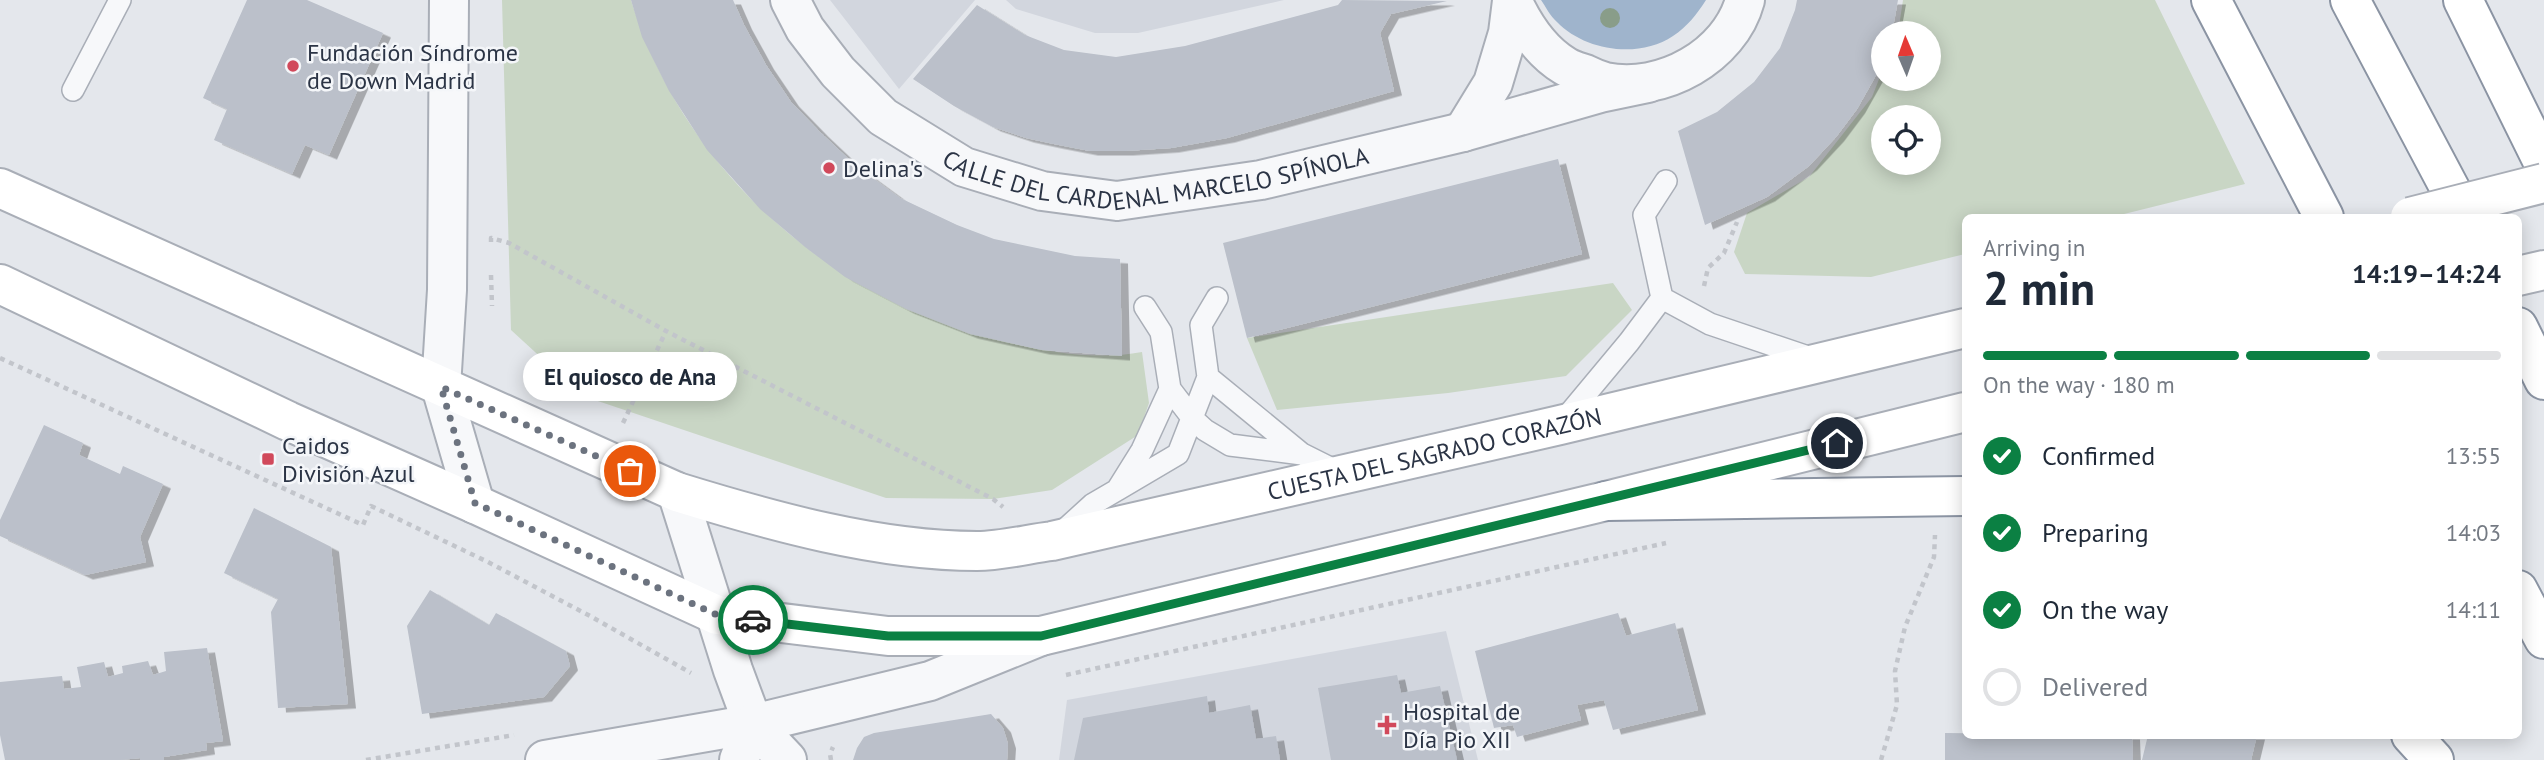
<!DOCTYPE html>
<html lang="en">
<head>
<meta charset="utf-8">
<style>
  body { margin:0; font-family:"PT Sans",sans-serif; background:#f6f6f7; color:#1f2937; height:100vh; display:flex; flex-direction:column; font-size:26px; white-space:nowrap }
  * { box-sizing:border-box; margin:0 }
  p { font-size:23px; color:#747a83 }
  .icon { flex:none; width:38px; height:38px; fill:none; stroke:currentColor; stroke-width:2; stroke-linecap:round; stroke-linejoin:round }
  .map { position:relative; flex:1; overflow:hidden }
  .panel { position:absolute; left:1962px; top:214px; width:560px; height:525px; display:flex; flex-direction:column; background:#fff; border-radius:10px; box-shadow:0 4px 18px #0003 }
  .panel>* { flex:none }
  .needle { width:46px; rotate:358deg }
  .fabs { position:absolute; left:1871px; top:21px; display:grid; gap:14px }
  .fabs a { display:grid; place-items:center; width:70px; height:70px; border-radius:50%; background:#fff; box-shadow:0 4px 18px #0003; font-size:35px }
  .pin { position:absolute; display:grid; place-items:center; width:60px; height:60px; color:#fff; margin:-30px; border:4px solid #fff; border-radius:50%; box-shadow:0 2px 7px #0007 }
  .courier { position:absolute; display:grid; place-items:center; width:70px; height:70px; margin:-35px; border:5px solid #0b8043; border-radius:50%; background:#fff; color:#222; box-shadow:0 2px 9px #0007 }
  .bubble { position:absolute; height:49px; border-radius:24px; background:#fff; box-shadow:0 4px 18px #0003; font-size:23px; font-weight:700; line-height:49px; text-align:center }
  .overview em { font-style:normal; font-weight:700 }
  .overview div { display:flex; flex-direction:column-reverse }
  .overview { display:flex; align-items:center; justify-content:space-between; height:119px; padding:0 21px }
  h1 { font-size:46px; font-weight:700; line-height:52px }
  .bar { display:grid; grid-template-columns:repeat(4,1fr); gap:10px 7px; align-content:center; height:84px; padding:0 21px }
  .bar i { height:9px; border-radius:5px; background:#e0e1e3 }
  .bar .current { background:#0b8043 }
  .bar p { grid-column:span 4 }
  ol { padding:0 21px; list-style:none }
  li { display:flex; align-items:center; gap:21px; height:77px }
  li p { margin-inline-start:auto }
  li .icon { padding:7px; border-radius:50%; background:#0b8043; color:#fff; stroke-width:4 }
  li:last-child { color:#747a83 }
  li i { width:38px; height:38px; border:4px solid #e0e1e3; border-radius:50% }
  .map>svg:first-child { display:block }
</style>
</head>
<body>
<div class="map">
<svg width="2544" height="760" viewBox="0 0 2544 760">
  <defs>
    <filter id="shadow"><feDropShadow dx="8" dy="4.5" stdDeviation="0" flood-color="#0004"/></filter>
  </defs>
  <rect width="100%" height="100%" fill="#e4e7ec"/>
  <path fill="#d2d6de" d="M830,0H975L899,89Z
    M1006,0H1284L1138,33H1095L1016,9Z
    M1446,631L1478,760H1059L1067,700Z"/>
  <path fill="#c9d6c5" fill-rule="evenodd" d="M502,0H631C684,173 836,304 1011,343C1052,353 1100,360 1142,352L1149,403L1138,435L1052,490L993,499L886,498L583,396L511,330Z
    M1903,0H2155L2245,184L2112,217H1965V254L1871,277L1745,274L1734,252L1747,213L1809,177L1872,97L1883,69V79H1928V33H1898ZM1883,117H1928V163H1883Z
    M1613,283L1632,310L1566,376L1448,393L1277,410L1247,338Z"/>
  <path fill="#9fb4cc" d="M1541,0H1706C1697,14 1687,27 1673,36C1639,59 1585,51 1557,22C1550,16 1546,7 1541,0Z"/>
  <path fill="#bbc0ca" filter="url(#shadow)" d="M247,0H307L383,33L329,155L305,145L292,174L214,140L227,109L203,98Z
    M631,0H733L744,25L766,65L791,102L820,132L855,165L900,198L957,225L994,239L1075,256L1120,259L1122,356L1042,350L970,334L906,309L845,277L805,247L760,209L707,150L669,91L642,37Z
    M1342,0L1447,1L1391,14L1380,33L1394,91L1227,138L1171,148L1125,151H1090L1054,144L1026,138L993,127L954,106L913,79L977,5L1025,35L1064,50L1116,57L1185,46L1338,5Z
    M1797,0H1898L1892,33H1883V57L1879,70L1857,109L1836,137L1809,166L1767,197L1705,225L1678,131L1717,112L1754,82L1780,48L1795,10Z
    M1558,159L1582,254L1247,338L1223,243Z
    M44,425L83,443L79,455L120,474L123,466L163,484L140,537L146,562L85,575L0,536V520Z
    M254,508L331,547L348,704L278,708L271,612L278,599L224,573Z
    M430,590L489,625L496,613L566,651L570,666L544,697L422,714L407,626Z
    M1618,613L1626,636L1675,623L1698,710L1613,730L1604,700L1577,705L1581,720L1517,737L1513,725L1494,728L1475,651Z
    M207,648L223,741L206,743L207,750L164,757V760H140V758L120,760H5L0,735V682L62,676L64,689L81,687L77,667L104,662L108,677L123,673L122,666L148,661L153,675L166,671L164,652Z
    M1397,675L1401,693L1440,686L1457,760H1331L1318,688Z
    M1207,696L1209,713L1250,705L1256,739L1276,736L1280,760H1074L1083,718Z
    M991,714L1003,728L1008,744L1007,760H853L857,748L864,737L874,733Z
    M1945,733L2132,735L2133,760H1945Z
    M2148,735H2257L2251,760H2142Z"/>
  <g fill="none" stroke-linecap="round" stroke-linejoin="round">
    <g stroke="#a9aeb7" stroke-width="24">
      <path id="service" d="M73,90L120,0
        M1662,298L1710,324L1817,360
        M1145,307L1161,332L1170,389L1193,419L1205,430L1230,445L1302,454
        M1208,377L1302,454L1342,474
        M1564,420L1629,342L1662,298L1644,215L1666,181
        M1117,490L1178,454L1208,377L1201,325L1217,298
        M1060,534L1093,504L1117,490L1142,450L1170,389"/>
    </g>
    <g stroke="#a9aeb7" stroke-width="42">
      <g id="minor">
        <path d="M449,0L447,290L441,387L475,504"/>
        <path id="s1" d="M790,0L805,29L838,72L883,117L964,167L1042,191L1117,201L1261,180L1463,132L1600,93L1648,83"/>
        <path d="M1512,0C1524,26 1540,51 1565,66C1571,70 1579,72 1585,74C1591,77 1598,80 1605,82C1662,94 1730,56 1745,0"/>
        <path d="M1463,132L1493,83L1508,33L1512,1"/>
        <path d="M677,492L733,670L753,724L787,760"/>
        <path d="M545,760L753,724L930,681L1041,636"/>
        <path d="M739,760L753,724"/>
      </g>
    </g>
    <g stroke="#a9aeb7" stroke-width="42">
      <g id="secondary">
        <path id="s2" d="M0,188L677,492C771,521 878,551 977,551C1002,551 1028,544 1052,541L1560,425L1965,328"/>
        <path d="M2518,276L2544,270"/>
        <path d="M0,284L288,421L475,504L717,615L888,636H1041L1606,501L1965,412"/>
      </g>
    </g>
    <g stroke="#8b94a3" stroke-width="42">
      <path id="motorway" d="M2211,0L2324,217
        M2350,0L2465,217
        M2463,0L2544,164
        M2518,327L2544,380
        M1606,501L1965,496
        M2518,590L2544,639
        M2411,735L2434,760"/>
    </g>
    <path stroke="#c2c5cb" stroke-width="4.5" stroke-dasharray="5 5" stroke-linecap="butt" d="M491,242V238L509,243L666,331L993,499L1003,507
      M491,275L492,306
      M1704,286L1708,268L1724,253L1737,222
      M0,358L363,525L371,506L488,562L590,616L691,673
      M623,423L666,331
      M1066,675L1666,543
      M366,760L514,735
      M831,760L830,754L833,747
      M1881,760L1897,705L1895,671L1905,627L1934,557L1935,535"/>
    <use href="#service" stroke="#f7f8fa" stroke-width="21"/>
    <use href="#minor" stroke="#f7f8fa" stroke-width="38"/>
    <use href="#secondary" stroke="#fff" stroke-width="38"/>
    <use href="#motorway" stroke="#fff" stroke-width="38"/>
    <g stroke="#a9aeb7" stroke-width="42" stroke-linecap="butt">
      <path id="secondary-bridge" d="M2410,217L2544,183"/>
    </g>
    <use href="#secondary-bridge" stroke="#fff" stroke-width="38"/>
  </g>
  <circle fill="#899d89" cx="1610" cy="18" r="10"/>
  <g fill="none" stroke-linecap="round" stroke-linejoin="round">
    <path stroke="#6c737f" stroke-width="7" stroke-dasharray="0 12.6" d="M630,471L441,387L475,503L717,615L753,620"/>
    <path stroke="#0b8043" stroke-width="9" d="M753,620L888,636H1041L1837,443"/>
  </g>
  <g fill="#d1495b" stroke="#f4f6f9" stroke-width="2.5">
    <circle cx="293" cy="66" r="7"/>
    <circle cx="829" cy="168" r="7"/>
    <rect x="261" y="452" width="14" height="14" rx="3.5"/>
    <path d="M1383.5 714.5h7v7h7v7h-7v7h-7v-7h-7v-7h7z"/>
  </g>
  <g text-anchor="middle" dominant-baseline="central" stroke-width="5" stroke-linejoin="round" paint-order="stroke">
    <g font-size="24" fill="#2b3445" stroke="#f4f6f9" text-anchor="start">
      <text x="307" y="52">Fundación Síndrome<tspan x="307" dy="28">de Down Madrid</tspan></text>
      <text x="843" y="168">Delina's</text>
      <text x="282" y="445">Caidos<tspan x="282" dy="28">División Azul</tspan></text>
      <text x="1403" y="711">Hospital de<tspan x="1403" dy="28">Día Pio XII</tspan></text>
    </g>
    <g font-size="24" fill="#2b3445" stroke="#f4f6f9">
      <text stroke="none"><textPath href="#s1" startOffset="441">CALLE DEL CARDENAL MARCELO SPÍNOLA</textPath></text>
      <text stroke="none"><textPath href="#s2" startOffset="1517">CUESTA DEL SAGRADO CORAZÓN</textPath></text>
    </g>
  </g>
</svg>
<div class="fabs">
<a><svg class="needle" viewBox="-14 -14 28 28"><path d="M0-13l5 13h-10z" fill="#e53935"/><path d="M0 13l5-13h-10z" fill="#747a83"/></svg></a>
<a><svg class="icon" aria-label="locate" viewBox="0 0 24 24"><circle cx="12" cy="12" r="6"/><path d="M12 2v4M12 18v4M2 12h4M18 12h4"/></svg></a>
</div>
<div class="pin" style="left:630px;top:471px;background:#ea580c"><svg class="icon" aria-label="bag" viewBox="0 0 24 24"><path d="M5 8h14l-1 12H6zM9 8a3 3 0 0 1 6 0"/></svg></div>
<div class="pin" style="left:1837px;top:443px;background:#1f2937"><svg class="icon" aria-label="home" viewBox="0 0 24 24"><path d="M3 11l9-7 9 7M6 9v11h12V9"/></svg></div>
<div class="courier" style="left:753px;top:620px"><svg class="icon" aria-label="car" viewBox="0 0 24 24"><path d="M5 17H2v-5l4-1 3-4h7l3 4 3 1v5h-3M9 17h6M6 11h13"/><circle cx="7" cy="17" r="2"/><circle cx="17" cy="17" r="2"/></svg></div>
<div class="bubble" style="left:523px;top:352px;width:214px">El quiosco de Ana</div>
<section class="panel">
<div class="overview"><div><h1>2 min</h1><p>Arriving in</p></div><em>14:19–14:24</em></div>
<div class="bar"><i class="current"></i><i class="current"></i><i class="current"></i><i></i><p>On the way · 180 m</p></div>
<ol>
<li><svg class="icon" aria-label="check" viewBox="0 0 24 24"><path d="M5 12l5 5 9-10"/></svg>Confirmed<p>13:55</p></li>
<li><svg class="icon" aria-label="check" viewBox="0 0 24 24"><path d="M5 12l5 5 9-10"/></svg>Preparing<p>14:03</p></li>
<li><svg class="icon" aria-label="check" viewBox="0 0 24 24"><path d="M5 12l5 5 9-10"/></svg>On the way<p>14:11</p></li>
<li><i></i>Delivered</li>
</ol>
</section>
</div>
</body>
</html>
